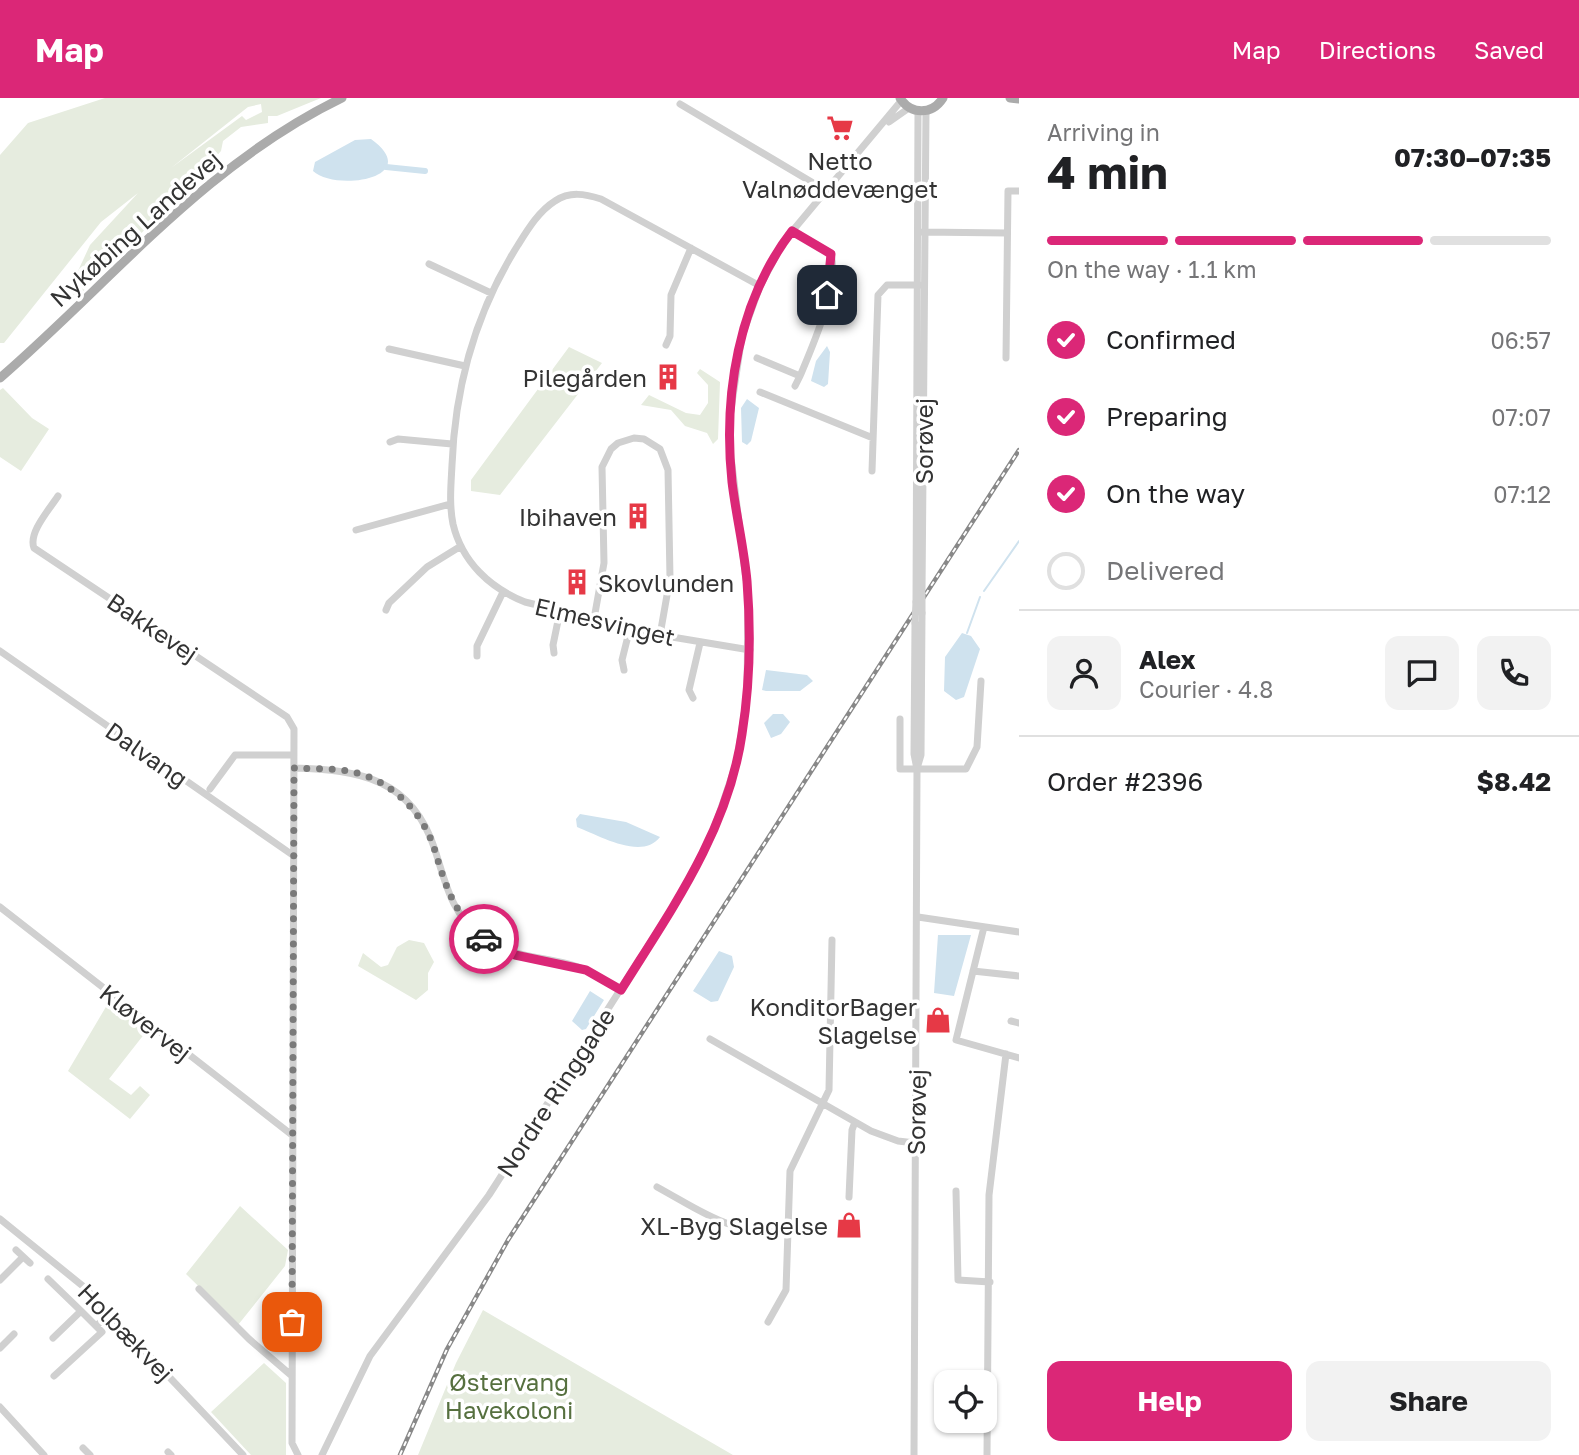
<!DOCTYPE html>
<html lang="en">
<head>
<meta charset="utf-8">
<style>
  body { margin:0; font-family:"Golos Text",sans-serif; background:#f2f2f2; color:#202124; height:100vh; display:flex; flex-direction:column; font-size:26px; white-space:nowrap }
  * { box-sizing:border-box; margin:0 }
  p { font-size:23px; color:#757577 }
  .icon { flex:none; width:38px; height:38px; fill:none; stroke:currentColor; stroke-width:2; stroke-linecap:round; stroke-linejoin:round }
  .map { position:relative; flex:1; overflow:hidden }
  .details { display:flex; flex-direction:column; background:#fff; width:560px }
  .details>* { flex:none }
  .tools { position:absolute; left:934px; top:1272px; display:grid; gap:14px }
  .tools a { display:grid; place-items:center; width:63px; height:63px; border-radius:14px; background:#fff; box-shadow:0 2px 5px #0004; font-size:35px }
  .pin { position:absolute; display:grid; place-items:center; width:60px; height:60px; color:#fff; margin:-30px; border-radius:14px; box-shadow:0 4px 10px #0006 }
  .courier { position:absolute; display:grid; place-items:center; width:70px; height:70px; margin:-35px; border:5px solid #db2777; border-radius:50%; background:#fff; color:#222; box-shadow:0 2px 9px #0007 }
  .overview em { font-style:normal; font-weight:700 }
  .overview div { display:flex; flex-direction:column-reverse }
  .overview { display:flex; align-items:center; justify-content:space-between; height:119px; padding:0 28px }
  h1 { font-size:46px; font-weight:700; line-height:52px }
  .bar { display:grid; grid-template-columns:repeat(4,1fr); gap:10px 7px; align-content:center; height:84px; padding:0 28px }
  .bar i { height:9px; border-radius:5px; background:#e0e0e0 }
  .bar .active { background:#db2777 }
  .bar p { grid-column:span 4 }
  .line { display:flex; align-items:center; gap:18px; padding:0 28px; border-top:2px solid #e0e0e0 }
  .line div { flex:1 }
  .round { display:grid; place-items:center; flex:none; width:74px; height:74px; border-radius:14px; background:#f2f2f2 }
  ol { padding:0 28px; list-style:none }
  li { display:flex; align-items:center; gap:21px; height:77px }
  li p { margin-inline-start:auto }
  li .icon { padding:7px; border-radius:50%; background:#db2777; color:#fff; stroke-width:4 }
  li:last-child { color:#757577 }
  li i { width:38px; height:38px; border:4px solid #e0e0e0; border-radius:50% }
  .cta { display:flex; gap:14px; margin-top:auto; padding:14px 28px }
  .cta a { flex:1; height:80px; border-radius:14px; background:#db2777; color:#fff; font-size:28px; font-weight:700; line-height:80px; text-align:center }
  .cta a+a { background:#f2f2f2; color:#202124 }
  header { display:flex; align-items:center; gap:42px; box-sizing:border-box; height:98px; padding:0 35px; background:#db2777; color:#fff }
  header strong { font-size:33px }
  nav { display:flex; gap:38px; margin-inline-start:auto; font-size:24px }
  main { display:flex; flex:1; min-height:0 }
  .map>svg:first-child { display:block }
</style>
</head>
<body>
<header>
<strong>Map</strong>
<nav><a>Map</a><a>Directions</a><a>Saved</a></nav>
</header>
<main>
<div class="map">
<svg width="1019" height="1357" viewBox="0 0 1019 1357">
  <rect width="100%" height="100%" fill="#fff"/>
  <path fill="#e6ecdf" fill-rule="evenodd" d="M105,0H321L277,18H268V25L241,29L223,43L221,53L198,79L73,203L68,204L65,201L90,147L138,95L101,124L4,245H0V57L28,25ZM261,6L262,14L246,22L242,18L171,70L248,9Z
    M569,249L602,265L500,397L471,393V382Z
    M700,271L720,284L718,341L713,346L707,335L685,328L671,312L641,307L649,297L686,315L700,317L708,305V287L697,275Z
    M3,290L32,320L49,331L21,373L0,359V292Z
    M409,842L424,845L434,864L428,875V892L416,902L358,868L363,855L381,869L388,867L397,849Z
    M110,902L149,930L109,981L131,997L140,988L150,997L130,1021L68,973Z
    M240,1108L288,1152L285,1168L238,1227L186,1176Z
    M483,1212L733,1357H418L456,1265Z
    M264,1265L286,1285V1357H251L211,1314Z"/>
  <path fill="#cfe2ee" d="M371,41C425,80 335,94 313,73L315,64L355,42Z
    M827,248L830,254L828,286L824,289L811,283L816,263Z
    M747,301L759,310L751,343L747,347L742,344L741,310Z
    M962,535L971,538L980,551L964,599L956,602L944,593L945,559Z
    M766,572L807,577L813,583L800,593H766L762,592Z
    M773,616H783L790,624L781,636L771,640L764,625Z
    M580,716L626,724L660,739C642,763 598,737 577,729L576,721Z
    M938,837H971L954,898L934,895Z
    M719,853L732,858L734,869L718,903L711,904L693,893Z
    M590,893L604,902L586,931L582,932L572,923Z"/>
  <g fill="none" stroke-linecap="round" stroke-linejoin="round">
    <path stroke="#cfe2ee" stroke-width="2" d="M984,493L1019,443
      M967,535L980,499"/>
    <path stroke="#cfe2ee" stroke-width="6" d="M386,69L425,73"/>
    <path stroke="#d0d0d0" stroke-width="7" d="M680,6L825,92
      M889,24L909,10
      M922,134L1007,135
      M429,166L491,195
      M666,247L670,238L671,197L691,150
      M389,251L465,268
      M757,260L800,278C813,247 839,189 831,156L792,133
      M1006,260L1008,93H1019
      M795,288L800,278
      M760,294L873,340
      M390,344L398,341L452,346
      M872,373L878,197L887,187H920
      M58,398C49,412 28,435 34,450L287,619L294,631L292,1345L298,1357
      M356,432L450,406
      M922,495L926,13
      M916,504L918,13
      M386,512L389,505L427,469L461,448
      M594,521L604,465L602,369L611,351L618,345L634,340L644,341L660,351L668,372L670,480L660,537
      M750,552L660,537L525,504C490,490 462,464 453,426C449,406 451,387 452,367C455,288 475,215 518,147C528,131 539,113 555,103C570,93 585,96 601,101L760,188
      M0,553L294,758
      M554,555L553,547L560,513
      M477,558V548L503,494
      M624,572L622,562L630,530
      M693,600L689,592L700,545
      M900,621V671H966L977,649L981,583
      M918,667L921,657L922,515
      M294,670C359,672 412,680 435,752C446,786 451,816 482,839C508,859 538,858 568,866C588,871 604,882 621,892
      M210,691L235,657H294
      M0,809L292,1037
      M918,819L1019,834
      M984,829L956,942L1019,960
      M973,873L1019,878
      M1011,923L1019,925
      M710,941L871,1033L898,1043L915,1045
      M657,1089C708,1117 726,1134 787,1134
      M956,1093L958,1182L990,1184
      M849,1099L852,1032L855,1024
      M0,1121L84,1189L243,1357
      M16,1152L30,1165
      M48,1181L81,1213
      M0,1182L23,1159
      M199,1191L249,1241L292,1278
      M768,1224L786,1192L790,1073L829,992L832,842
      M53,1240L81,1213L96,1228L110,1216
      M0,1250L14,1236
      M54,1278L102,1234L96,1228
      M0,1309L44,1357
      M83,1350L90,1357
      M168,1354L171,1357
      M322,1357L370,1258L489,1097L677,803L712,737L737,663L747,597L748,498L730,351V318L742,238L760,188L784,143L901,3
      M914,1357L917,671L914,656L915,525
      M987,1357L989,1097L1006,956"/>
    <path stroke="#ababab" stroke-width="9" d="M900,0C911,17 932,17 943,0
      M1010,0L1019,1
      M0,280C113,182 205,66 342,0"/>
    <g stroke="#888" stroke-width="4.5">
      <path id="rail" d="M400,1357L447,1251L508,1142L1019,352"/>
    </g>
    <use href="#rail" stroke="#fff" stroke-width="2" stroke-dasharray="5" stroke-linecap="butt"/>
    <path stroke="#d0d0d0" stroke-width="7" d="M922,495V515
      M915,525L916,504"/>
  </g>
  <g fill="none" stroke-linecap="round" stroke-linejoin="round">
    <path stroke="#7a7a7a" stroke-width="7" stroke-dasharray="0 12.6" d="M292,1224L294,670C313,671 334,670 353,674C392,682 425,717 435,753C446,789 454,816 484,841"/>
    <path stroke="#db2777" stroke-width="9" d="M484,841L515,857L586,872L621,892C671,812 728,733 742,636C750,586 751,534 747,483C744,450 736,417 732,384C723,298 738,203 792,133L831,156L827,197"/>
  </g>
  <defs>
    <g id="supermarket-bare" transform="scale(2.1)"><path d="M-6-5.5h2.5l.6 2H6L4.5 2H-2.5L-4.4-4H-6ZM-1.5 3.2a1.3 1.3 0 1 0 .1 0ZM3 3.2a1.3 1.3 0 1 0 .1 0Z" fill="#e63946" stroke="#fff" stroke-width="2.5" paint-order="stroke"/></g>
    <g id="building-bare" transform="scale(2.1)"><path d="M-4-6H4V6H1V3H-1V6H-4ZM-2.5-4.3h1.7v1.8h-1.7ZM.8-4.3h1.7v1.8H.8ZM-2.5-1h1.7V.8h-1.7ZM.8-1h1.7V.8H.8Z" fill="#e63946" stroke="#fff" stroke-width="2.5" paint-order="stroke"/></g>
    <g id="shop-bare" transform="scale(2.1)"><path d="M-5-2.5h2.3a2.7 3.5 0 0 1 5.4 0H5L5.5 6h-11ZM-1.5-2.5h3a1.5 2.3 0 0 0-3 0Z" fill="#e63946" stroke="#fff" stroke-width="2.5" paint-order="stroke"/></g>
  </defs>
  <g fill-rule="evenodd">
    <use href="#supermarket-bare" x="840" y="30"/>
    <use href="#building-bare" x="668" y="279"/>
    <use href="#building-bare" x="638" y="418"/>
    <use href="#building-bare" x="577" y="484"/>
    <use href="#shop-bare" x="938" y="922"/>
    <use href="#shop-bare" x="849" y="1127"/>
  </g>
  <g text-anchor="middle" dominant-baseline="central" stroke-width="7" stroke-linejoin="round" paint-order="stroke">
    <g font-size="24" fill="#333" stroke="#fff" text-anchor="end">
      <text x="840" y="62" text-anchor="middle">Netto<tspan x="840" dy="28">Valnøddevænget</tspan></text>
      <text x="647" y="279">Pilegården</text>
      <text x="617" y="418">Ibihaven</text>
      <text x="598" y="484" text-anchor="start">Skovlunden</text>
      <text x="917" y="908">KonditorBager<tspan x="917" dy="28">Slagelse</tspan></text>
      <text x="828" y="1127">XL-Byg Slagelse</text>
    </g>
    <g font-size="24" fill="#333" stroke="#fff">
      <text transform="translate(135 130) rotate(-42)">Nykøbing Landevej</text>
      <text transform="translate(923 343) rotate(-90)">Sorøvej</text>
      <text transform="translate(605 523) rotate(13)">Elmesvinget</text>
      <text transform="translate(153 529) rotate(34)">Bakkevej</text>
      <text transform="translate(147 656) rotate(35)">Dalvang</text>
      <text transform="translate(146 924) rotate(38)">Kløvervej</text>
      <text transform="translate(555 994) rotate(-57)">Nordre Ringgade</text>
      <text transform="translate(916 1014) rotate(-89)">Sorøvej</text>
      <text transform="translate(126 1234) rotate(46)">Holbækvej</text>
    </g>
    <g font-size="24" fill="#56703f" stroke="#fff">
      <text x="509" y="1283">Østervang<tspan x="509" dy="28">Havekoloni</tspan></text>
    </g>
  </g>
</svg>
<div class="tools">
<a><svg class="icon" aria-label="locate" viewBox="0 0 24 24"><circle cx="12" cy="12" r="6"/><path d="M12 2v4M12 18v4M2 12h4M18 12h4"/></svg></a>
</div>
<div class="pin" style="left:292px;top:1224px;background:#ea580c"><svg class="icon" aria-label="bag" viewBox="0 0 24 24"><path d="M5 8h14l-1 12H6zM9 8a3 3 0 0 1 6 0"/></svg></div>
<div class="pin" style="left:827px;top:197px;background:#1f2937"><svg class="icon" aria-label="home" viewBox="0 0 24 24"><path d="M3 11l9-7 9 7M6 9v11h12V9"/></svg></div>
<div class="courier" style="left:484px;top:841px"><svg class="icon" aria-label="car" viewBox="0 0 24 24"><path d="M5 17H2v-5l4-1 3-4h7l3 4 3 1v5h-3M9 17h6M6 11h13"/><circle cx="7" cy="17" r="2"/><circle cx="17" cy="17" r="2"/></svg></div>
</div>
<section class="details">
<div class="overview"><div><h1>4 min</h1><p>Arriving in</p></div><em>07:30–07:35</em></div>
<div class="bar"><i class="active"></i><i class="active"></i><i class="active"></i><i></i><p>On the way · 1.1 km</p></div>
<ol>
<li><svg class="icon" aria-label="check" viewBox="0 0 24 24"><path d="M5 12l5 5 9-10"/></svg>Confirmed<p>06:57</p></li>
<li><svg class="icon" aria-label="check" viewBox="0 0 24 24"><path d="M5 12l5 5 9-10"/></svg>Preparing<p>07:07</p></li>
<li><svg class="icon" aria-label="check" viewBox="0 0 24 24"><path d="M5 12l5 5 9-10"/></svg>On the way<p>07:12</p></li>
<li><i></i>Delivered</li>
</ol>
<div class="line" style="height:126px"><a class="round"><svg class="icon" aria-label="person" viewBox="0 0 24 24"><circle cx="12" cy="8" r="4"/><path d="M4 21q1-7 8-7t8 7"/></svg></a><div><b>Alex</b><p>Courier · 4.8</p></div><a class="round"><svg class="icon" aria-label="chat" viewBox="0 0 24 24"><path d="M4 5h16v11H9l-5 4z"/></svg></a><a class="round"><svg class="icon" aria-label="phone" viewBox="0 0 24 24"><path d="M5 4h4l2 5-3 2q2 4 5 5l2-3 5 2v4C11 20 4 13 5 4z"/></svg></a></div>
<div class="line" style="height:91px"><div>Order #2396</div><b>$8.42</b></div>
<div class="cta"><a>Help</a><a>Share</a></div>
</section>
</main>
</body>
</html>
